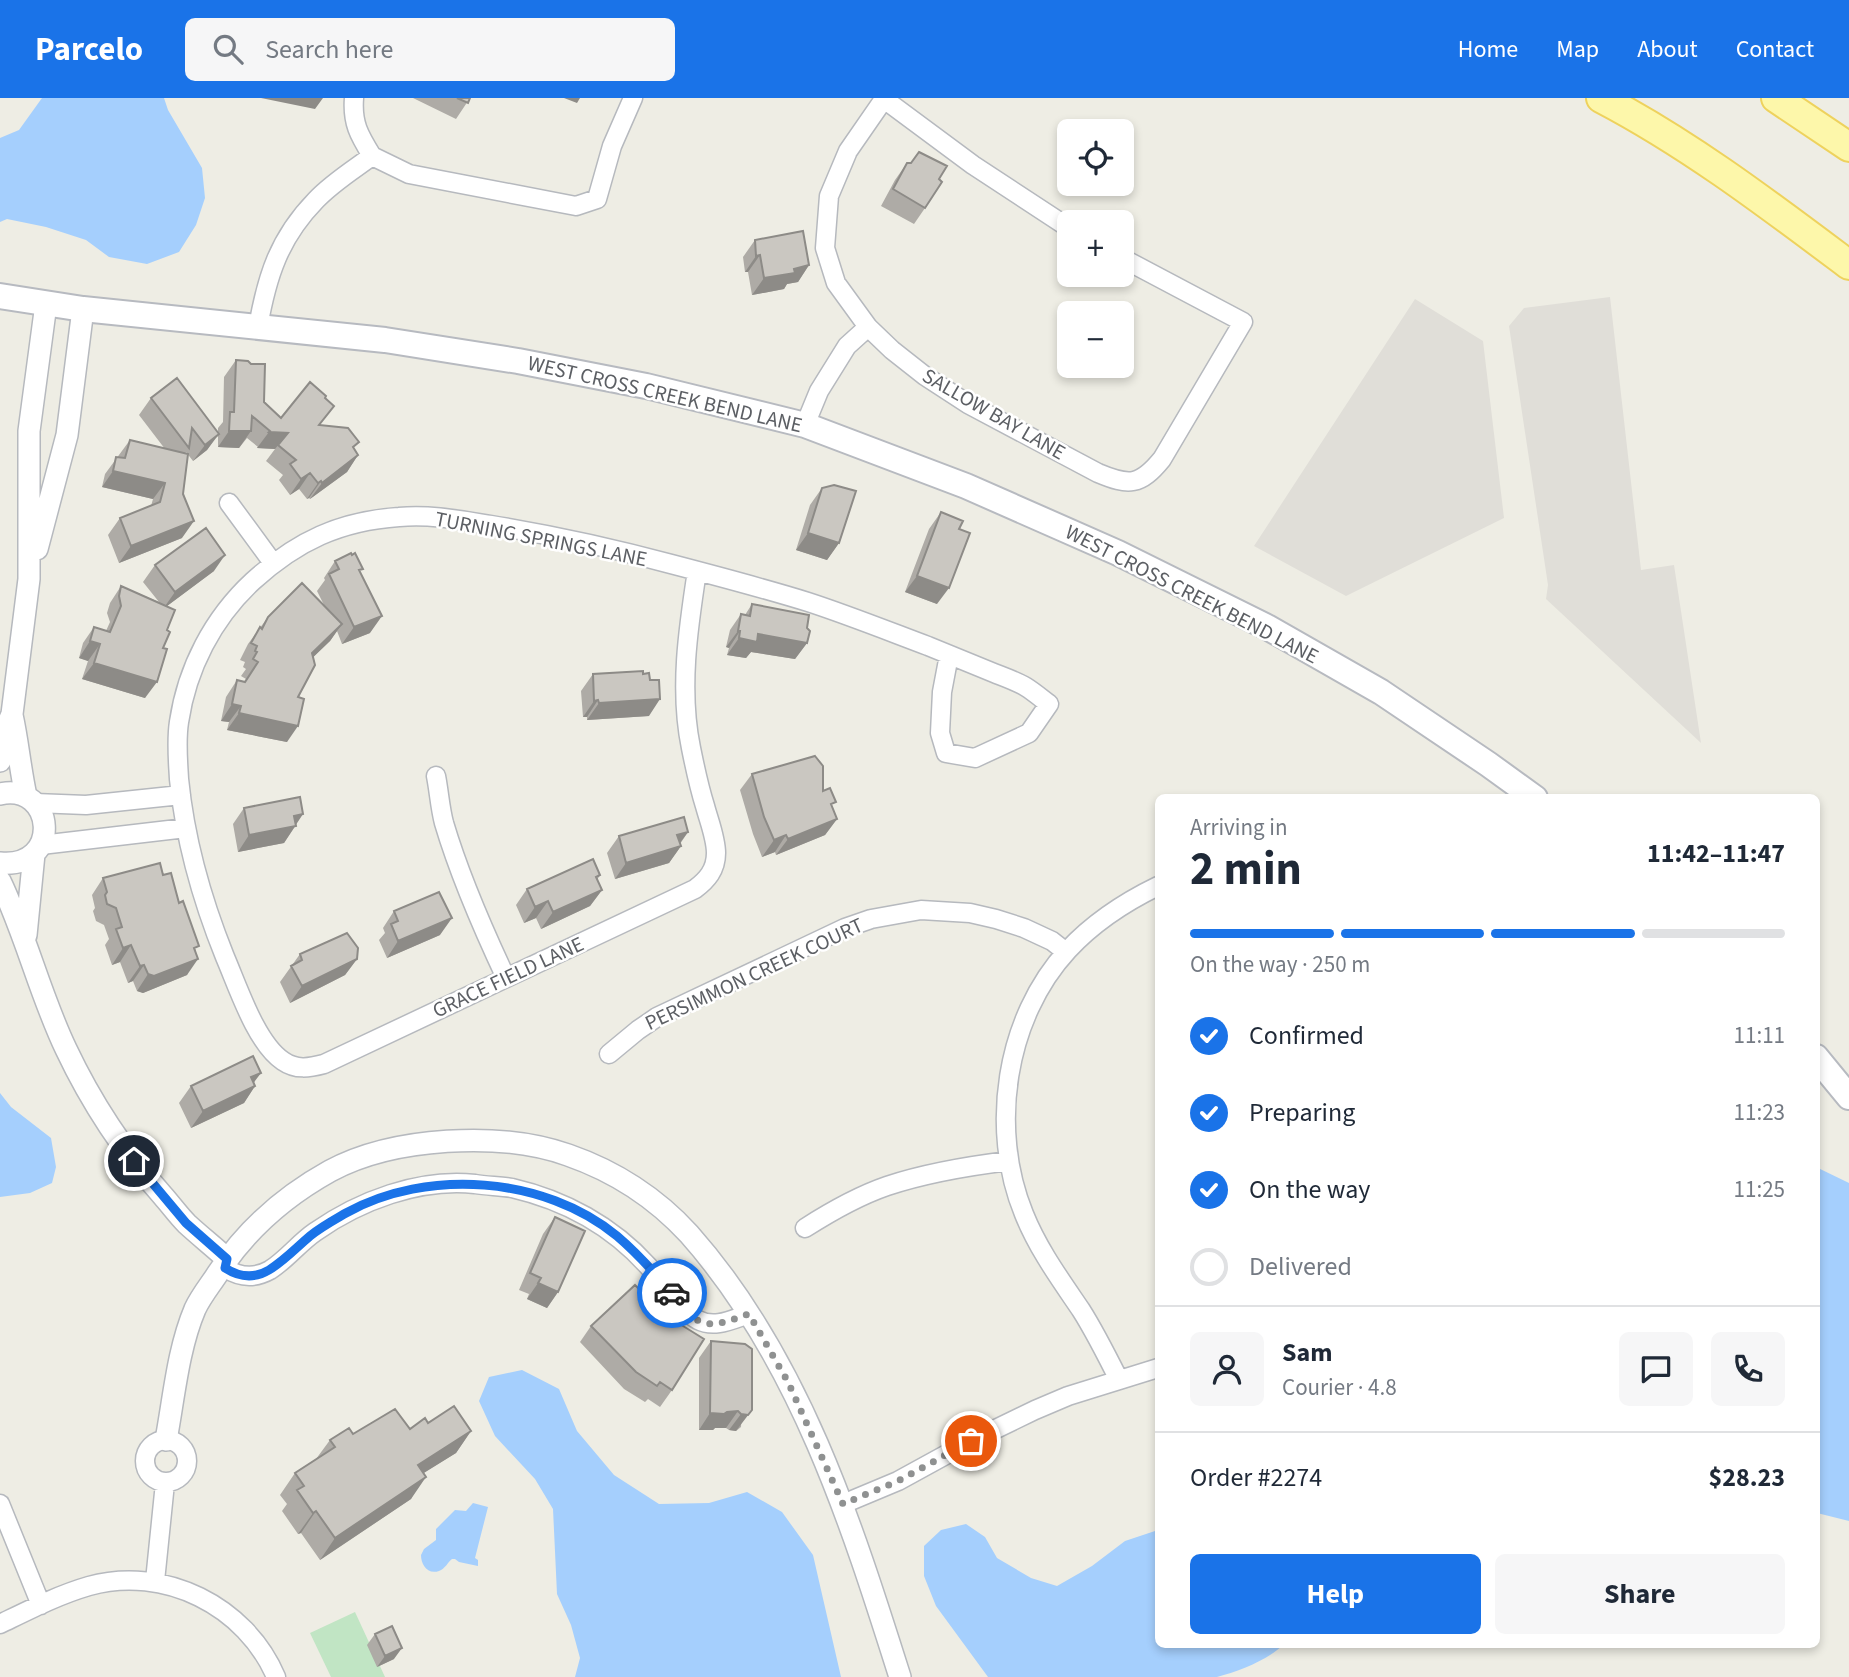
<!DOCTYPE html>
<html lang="en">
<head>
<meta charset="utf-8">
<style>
  body { margin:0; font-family:"Source Sans 3",sans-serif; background:#f6f6f7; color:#1f2937; height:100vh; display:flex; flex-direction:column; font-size:26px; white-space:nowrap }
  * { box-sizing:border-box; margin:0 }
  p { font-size:23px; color:#747a83 }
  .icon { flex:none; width:38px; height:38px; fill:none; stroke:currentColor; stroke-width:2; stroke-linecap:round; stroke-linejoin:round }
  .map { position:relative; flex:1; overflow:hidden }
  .side { position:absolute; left:1155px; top:696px; width:665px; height:854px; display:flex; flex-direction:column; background:#fff; border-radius:10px; box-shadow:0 4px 10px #0003 }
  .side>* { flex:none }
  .buttons { position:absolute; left:1057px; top:21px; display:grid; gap:14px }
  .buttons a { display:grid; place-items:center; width:77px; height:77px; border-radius:10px; background:#fff; box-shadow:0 4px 10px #0003; font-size:35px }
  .pin { position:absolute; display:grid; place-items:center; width:60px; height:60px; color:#fff; margin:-30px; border:4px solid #fff; border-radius:50%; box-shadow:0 2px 7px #0007 }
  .courier { position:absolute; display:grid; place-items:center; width:70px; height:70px; margin:-35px; border:5px solid #1a73e8; border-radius:50%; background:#fff; color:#222; box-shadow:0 2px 9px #0007 }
  .headline em { font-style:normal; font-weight:700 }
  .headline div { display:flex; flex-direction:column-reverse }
  .headline { display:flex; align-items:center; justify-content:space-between; height:119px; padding:0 35px }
  h1 { font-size:46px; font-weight:700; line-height:52px }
  .bar { display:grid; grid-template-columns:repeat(4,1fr); gap:10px 7px; align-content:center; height:84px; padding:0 35px }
  .bar i { height:9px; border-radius:5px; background:#e0e1e3 }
  .bar .selected { background:#1a73e8 }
  .bar p { grid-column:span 4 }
  .line { display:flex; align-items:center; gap:18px; padding:0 35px; border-top:2px solid #e0e1e3 }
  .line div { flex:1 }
  .round { display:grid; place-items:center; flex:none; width:74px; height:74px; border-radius:10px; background:#f6f6f7 }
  ol { padding:0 35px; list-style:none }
  li { display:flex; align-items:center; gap:21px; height:77px }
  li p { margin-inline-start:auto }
  li .icon { padding:7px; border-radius:50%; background:#1a73e8; color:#fff; stroke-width:4 }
  li:last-child { color:#747a83 }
  li i { width:38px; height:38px; border:4px solid #e0e1e3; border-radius:50% }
  .action { display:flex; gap:14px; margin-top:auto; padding:14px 35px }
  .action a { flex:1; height:80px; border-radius:10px; background:#1a73e8; color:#fff; font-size:28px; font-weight:700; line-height:80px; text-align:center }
  .action a+a { background:#f6f6f7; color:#1f2937 }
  header { display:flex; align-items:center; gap:42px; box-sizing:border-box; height:98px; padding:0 35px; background:#1a73e8; color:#fff }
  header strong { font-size:33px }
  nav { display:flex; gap:38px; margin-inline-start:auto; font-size:24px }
  .search { width:490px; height:63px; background:#f6f6f7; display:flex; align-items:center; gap:18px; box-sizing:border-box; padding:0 24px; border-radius:10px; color:#747a83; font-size:26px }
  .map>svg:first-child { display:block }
</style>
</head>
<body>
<header>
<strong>Parcelo</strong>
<div class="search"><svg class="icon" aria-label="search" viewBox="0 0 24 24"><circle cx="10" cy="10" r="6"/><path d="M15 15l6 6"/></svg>Search here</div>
<nav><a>Home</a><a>Map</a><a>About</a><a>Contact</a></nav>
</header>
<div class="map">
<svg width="1849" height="1579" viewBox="0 0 1849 1579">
  <rect width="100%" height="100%" fill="#eeede4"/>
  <path fill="#e0ded8" d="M1610,199L1641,472L1674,467L1701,645L1546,501L1548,487L1509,228L1524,210Z
    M1415,201L1483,243L1504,420L1346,498L1254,448Z"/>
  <path fill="#c1e5c4" d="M355,1514L385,1579H331L310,1535Z"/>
  <path fill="#a5cffd" d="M42,0H164L168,12L202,70L205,100L196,127L179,154L147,166L109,159L86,142L46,129L7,121L0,124V40L19,32Z
    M0,995L11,1009L51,1040L56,1069L52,1085L30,1095L0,1099Z
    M1816,1069L1849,1085V1423L1817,1415Z
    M522,1272L559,1291L577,1333L614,1377L659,1406L709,1405L747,1394L782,1414L813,1457L841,1579H575L580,1560L571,1527L557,1496L553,1411L535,1381L495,1338L479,1303L489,1279Z
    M473,1405L488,1409L475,1460L478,1462V1468L459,1464L455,1461H452C448,1464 445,1471 439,1473C427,1477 421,1466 421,1457L424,1451L436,1442V1431L455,1412L466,1413Z
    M966,1426L985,1439L997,1460L1031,1480L1057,1488L1092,1468L1125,1443L1158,1432V1547H1283C1266,1563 1239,1573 1217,1579H988L936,1508L924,1478V1448L941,1432Z"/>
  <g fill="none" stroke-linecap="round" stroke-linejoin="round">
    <g stroke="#b6b9be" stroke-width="21">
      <path id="minor" d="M354,0C352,25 359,37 372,58
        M372,58L409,76L576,108L597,101L612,48L633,0
        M1069,130L973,67L884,1L848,53L829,98L825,150L836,185L868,229L892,252L925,278L968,306L1098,375C1129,388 1140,388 1162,361L1243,224L1122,160
        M258,229C267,178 279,140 316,102C332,85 353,72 372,58
        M805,327L819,293L847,248L868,229
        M229,405L273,465
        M697,473C688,531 679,592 691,650C695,670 699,689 705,708C709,723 716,740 716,755C716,772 707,782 695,791L324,966C309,970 296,972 283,963C256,945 238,889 225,859C202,802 185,742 179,681C178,662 176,643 179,624C187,570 213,520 253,483C297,443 340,423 399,419C430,416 460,422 491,427C552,437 612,450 671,466C717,478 763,490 808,504C848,517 888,533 928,548C950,557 972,566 994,575C1004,579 1016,583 1026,589C1034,594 1041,600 1049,606L1029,635L975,660L946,655L940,635L942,594L949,557
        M436,678C439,693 440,710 444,725C460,779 482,829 506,880
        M35,705L86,707L181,697
        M41,747L186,730
        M609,956L638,932L657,919L845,830L871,821L921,812L970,815L996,821L1024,830L1052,843L1066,854
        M805,1130C830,1114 858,1098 887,1088C926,1075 968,1068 1009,1063
        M227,1161L225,1170C239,1179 254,1181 270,1172C286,1162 299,1145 315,1134C359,1103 419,1080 475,1086C487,1088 500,1088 512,1090C564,1102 612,1128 648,1168C660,1181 684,1215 698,1222C715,1231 733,1221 749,1216
        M1119,1282C1107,1258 1095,1234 1081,1212C1060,1181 1038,1151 1024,1116C989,1031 1005,920 1068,852C1094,824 1125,804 1158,788
        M145 1363a21 21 0 1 1 42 0a21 21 0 1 1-42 0Z
        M0,1406L41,1507
        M843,1406L898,1383L971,1343L1035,1312L1068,1298L1158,1270
        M155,1483L165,1385
        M0,1526C29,1512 58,1497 89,1488C164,1467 246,1508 276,1579"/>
    </g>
    <g stroke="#b6b9be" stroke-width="24">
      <path id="tertiary" d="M37,451L67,337L83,211
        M12,617C18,644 20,671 26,698
        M0,663L4,635L12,616L29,481V333L46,206
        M0,696C55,684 63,771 0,765
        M0,783C26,837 40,897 66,951C91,1004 124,1054 163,1098C171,1107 178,1117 187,1126C200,1138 214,1149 227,1161
        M26,837L34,756
        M166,1342C174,1299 178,1251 195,1211C201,1198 211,1186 218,1175C246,1132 285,1098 330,1073C393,1039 500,1033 568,1057C614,1073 656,1100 689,1136C799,1260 851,1424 900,1579"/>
    </g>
    <g stroke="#b7bac0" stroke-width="28">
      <path id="secondary" d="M0,198L83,211L385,242L518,263L646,288L805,327L966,388L1118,455L1267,529L1381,594L1488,666L1535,700
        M1816,959L1849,999"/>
    </g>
    <g stroke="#eed25d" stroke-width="32">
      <path id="primary" d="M1601,0C1689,46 1769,107 1849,167
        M1776,0L1849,49"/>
    </g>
    <use href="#minor" stroke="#fff" stroke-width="18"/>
    <use href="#tertiary" stroke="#fff" stroke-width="21"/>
    <use href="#secondary" stroke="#fff" stroke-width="24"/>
    <use href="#primary" stroke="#fdf7aa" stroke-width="28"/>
  </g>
  <path fill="#aeaba6" d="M413,0H470L456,21Z
    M907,65L925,110L914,126L881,108L895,82Z
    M755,142L809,167L798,184L787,186L784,191L752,197L748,174H745L743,159Z
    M236,262L264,304L281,320L325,300L320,327L354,351L358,357L347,374L310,401L309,400L307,401L299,391L290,397L279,382L283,377L266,363L275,351L257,350L258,349L247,340L239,350L218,349V336L207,352L193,363L186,354L185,356L182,440L119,465L108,437L120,420L151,408L153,401L102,389L105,376L130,342L165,351L139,317L151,300L218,335V330L223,324L224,279Z
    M822,390L839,445L827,462L796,452L810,407Z
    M941,414L937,506L905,494L929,431Z
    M335,463L360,474L370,535L342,546L337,533L330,543L313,559L298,599L287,644L227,632L229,624L221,623L226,599L237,582L244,584L246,581L241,578L246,571L243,569L245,564L240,562L248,546L268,519L325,509L317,493L325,482L324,480Z
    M155,467L214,473L167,508V532L163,550L145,600L82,581L88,563L79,560L83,545L94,529L106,533L110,524L107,515L110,505L121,488L159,504L143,484Z
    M752,506L807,530V545L795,561L751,554L746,560L727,557L729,550L726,549L730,532L741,516L745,517Z
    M593,576L649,618L587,622V619H583L581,593Z
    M752,676L823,693L832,709L837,721L825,737L776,757L775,754L762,759L753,736L740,692Z
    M244,710L296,727L284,745L238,754L233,726Z
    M688,734L680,746L681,748L669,765L615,781L607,755L619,738Z
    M163,777L179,805L196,853L187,877L143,895L137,893L133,883L128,885L120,864L112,867L105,847L109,841L104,827L96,823L93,813L95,810L92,797L103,780Z
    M600,777L597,782L602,792L590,808L541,831L536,820L524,825L516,807L527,791Z
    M394,813L440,837L387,860L379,842L385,835L383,830Z
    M300,856L357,861L345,877L290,905L280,884Z
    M254,985L255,988L244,1005L191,1030L179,1005L191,988Z
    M555,1119L558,1194L547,1210L527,1201L529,1196L519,1192L543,1136Z
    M650,1202L667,1211L663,1216L672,1292L660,1309L648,1301L645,1304L624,1291L580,1244L591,1228Z
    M711,1243L745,1246L741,1329L736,1333L729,1332L726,1330H715L713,1332H699V1260Z
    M428,1325L471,1333L456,1355L423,1375L411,1401L320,1462L301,1435L298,1436L282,1413L287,1406L280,1397L295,1375L316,1361L330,1342L353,1336L410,1331Z
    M375,1536L394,1561L377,1569L367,1547Z"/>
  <path fill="#8d8b87" d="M261,0H323L315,11Z
    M564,0H580L577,5Z
    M760,157L748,174H745L756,158Z
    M809,167L798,184L787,186L784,191L752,197L764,180Z
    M229,333H251L239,350L218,349Z
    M269,334L288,335L275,351L257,350Z
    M219,336L207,352L193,363L205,347Z
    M358,357L347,374L310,401L322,385Z
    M113,373L165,385L153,401L102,389Z
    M310,375L299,391L290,397L301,381Z
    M321,383L309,400L307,401L318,385Z
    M194,423L182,440L119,465L131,448Z
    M808,435L839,445L827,462L796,452Z
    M225,457L214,473L163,511L175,494Z
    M917,478L949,490L937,506L905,494Z
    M382,518L370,535L342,546L354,529Z
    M342,526L330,543L301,571L312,555Z
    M738,533H740L729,550L726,549Z
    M758,536L807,545L795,561L751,554L746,560L727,557L739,540Z
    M90,543L100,546L88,563L79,560Z
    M94,565L157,584L145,600L82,581Z
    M660,601L649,618L587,622L599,605Z
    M598,602L587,619H583L594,603Z
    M232,606L241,608L229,624L221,623Z
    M239,615L298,628L287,644L227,632Z
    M303,716L284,745L238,754L249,737L294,718Z
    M837,721L825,737L776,757L788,741Z
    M688,734L677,749L681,748L669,765L615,781L626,765L677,737Z
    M786,737L775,754L762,759L774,742Z
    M602,792L590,808L541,831L553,814Z
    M548,803L536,820L524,825L535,809Z
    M452,820L440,837L387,860L398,843Z
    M131,847L120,864L112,867L123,850Z
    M198,861L187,877L143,895L137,893L148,876Z
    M357,861L345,877L290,905L302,888Z
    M144,867L133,883L128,885L140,868Z
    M261,975L249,991L255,988L244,1005L191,1030L203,1013L251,979Z
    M538,1185L558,1194L547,1210L527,1201Z
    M752,1312L736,1333L729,1332L741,1316Z
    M738,1313L726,1330H715L713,1332H699L710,1315Z
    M471,1333L456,1355L403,1388L418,1367Z
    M426,1379L411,1401L320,1462L335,1440Z
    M316,1413L301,1435L298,1436L313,1415Z
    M402,1550L394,1561L377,1569L385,1558Z"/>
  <path fill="#cac7c1" stroke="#8d8b87" stroke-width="2" d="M457,0H470L468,5Z
    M919,54L947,68L939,81L942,84L925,110L893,91L907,65H911Z
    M803,133L809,167L794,171L795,175L764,180L760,157L756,158L755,142Z
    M236,262L248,263L251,266H265L264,304L281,320L310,284L326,298L325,300L334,308L319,327L348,330L359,344L353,349L358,357L322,385L321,383L318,385L310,375L301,381L290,366L296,362L278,347L288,335L269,334L270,333L252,318L251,333H229L230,314H234Z
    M177,280L219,336L205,347L192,330L189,350L151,300Z
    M130,342L188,356L183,396L194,423L131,448L120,420L160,404L165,385L113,373L116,359L125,360Z
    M834,387L856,393L839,445L808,435L822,390Z
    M941,414L963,423L959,431L970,435L949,490L917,478Z
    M206,430L225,457L175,494L155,467Z
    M351,455L352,457L355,455L363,471L359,472L382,518L354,529L329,476L339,471L335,463Z
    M302,485L342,526L312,555L315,567L298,599L304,601L298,628L239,615L241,608L232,606L237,582L245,584L258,564L253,561L257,554L255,553L257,548L251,545L260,529L262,531L268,519Z
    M121,488L175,512L167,532L170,534L163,550L167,551L157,584L94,565L100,546L90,543L94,529L110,534L121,508L119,498Z
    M752,506L809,517L807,530L810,533L807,545L758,536L757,544L739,540L740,533H738L741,516L750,518Z
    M643,573V576L649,575L650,582H659L660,601L599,605L598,602L594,603L593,576Z
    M815,658L823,668V693L830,690L836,704L831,706L837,721L788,741L786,737L774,742L764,719L752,676Z
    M300,699L303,716L294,718L296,728L249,737L244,710Z
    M684,719L688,734L677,737L681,748L626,765L619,738Z
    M593,761L600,777L596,779L602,792L553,814L548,803L535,809L527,791Z
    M160,765L163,777L171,775L179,805L183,803L199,848L194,850L198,861L154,878L148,876L144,867L140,868L131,847L123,850L116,831L122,829L116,810L107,806L105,797L107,794L103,780Z
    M439,794L452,820L398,843L391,826L398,823L394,813Z
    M347,835L358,850L357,861L302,888L291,868L302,862L300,856Z
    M253,958L261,975L251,979L255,988L203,1013L191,988Z
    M555,1119L585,1133L558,1194L538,1185L541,1180L530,1175Z
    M635,1187L650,1202L654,1198L667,1211L662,1215L704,1241L672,1292L660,1284L657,1288L636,1274L591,1228Z
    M711,1243L745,1246L752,1251V1312L748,1317L741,1316L738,1313L727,1314L724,1316L710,1315Z
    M454,1308L471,1333L418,1367L426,1379L335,1440L316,1413L313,1415L297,1392L304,1388L295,1375L335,1349L330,1342L349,1330L353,1336L395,1311L410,1331L425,1320L428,1325Z
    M392,1528L402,1550L385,1558L375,1536Z"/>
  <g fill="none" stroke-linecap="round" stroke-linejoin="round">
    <path stroke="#8f9191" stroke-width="7" stroke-dasharray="0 12.6" d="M672,1195C678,1202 683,1211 690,1217C709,1234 729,1222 749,1216L788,1284L843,1406L898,1383L971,1343"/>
    <path stroke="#1a73e8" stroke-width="9" d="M134,1063L186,1125L227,1161L225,1170C239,1179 254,1181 269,1172C284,1163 297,1149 310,1138C321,1129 334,1122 346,1115C427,1070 544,1078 617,1138C637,1155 655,1175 672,1195"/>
  </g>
  <g text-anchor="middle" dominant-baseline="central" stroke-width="5" stroke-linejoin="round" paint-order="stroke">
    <g font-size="21" fill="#5c5f64" stroke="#fff">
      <text transform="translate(665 296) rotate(13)">WEST CROSS CREEK BEND LANE</text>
      <text transform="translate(994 316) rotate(30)">SALLOW BAY LANE</text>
      <text transform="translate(541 441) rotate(11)">TURNING SPRINGS LANE</text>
      <text transform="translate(1192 496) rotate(27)">WEST CROSS CREEK BEND LANE</text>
      <text transform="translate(754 876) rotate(-25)">PERSIMMON CREEK COURT</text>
      <text transform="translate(508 879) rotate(-25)">GRACE FIELD LANE</text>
    </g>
  </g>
</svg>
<div class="buttons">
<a><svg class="icon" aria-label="locate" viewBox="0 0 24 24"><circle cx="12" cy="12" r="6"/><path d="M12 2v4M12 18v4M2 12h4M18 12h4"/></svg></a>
<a>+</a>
<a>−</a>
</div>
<div class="pin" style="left:971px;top:1343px;background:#ea580c"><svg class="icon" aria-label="bag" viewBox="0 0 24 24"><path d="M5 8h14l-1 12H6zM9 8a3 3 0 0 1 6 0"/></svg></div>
<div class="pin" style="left:134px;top:1063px;background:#1f2937"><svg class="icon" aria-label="home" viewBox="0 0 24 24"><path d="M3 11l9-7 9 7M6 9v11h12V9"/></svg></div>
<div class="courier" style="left:672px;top:1195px"><svg class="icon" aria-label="car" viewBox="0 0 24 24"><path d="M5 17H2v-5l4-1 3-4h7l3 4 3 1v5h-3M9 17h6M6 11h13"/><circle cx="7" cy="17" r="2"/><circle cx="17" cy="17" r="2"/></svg></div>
<section class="side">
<div class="headline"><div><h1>2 min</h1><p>Arriving in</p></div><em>11:42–11:47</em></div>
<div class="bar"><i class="selected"></i><i class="selected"></i><i class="selected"></i><i></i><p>On the way · 250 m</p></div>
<ol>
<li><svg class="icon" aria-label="check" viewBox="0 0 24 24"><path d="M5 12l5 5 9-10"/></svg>Confirmed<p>11:11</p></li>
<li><svg class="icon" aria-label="check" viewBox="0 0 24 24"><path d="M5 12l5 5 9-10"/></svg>Preparing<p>11:23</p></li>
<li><svg class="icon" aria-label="check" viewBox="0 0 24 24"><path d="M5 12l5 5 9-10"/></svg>On the way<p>11:25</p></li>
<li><i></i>Delivered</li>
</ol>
<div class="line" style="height:126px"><a class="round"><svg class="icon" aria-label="person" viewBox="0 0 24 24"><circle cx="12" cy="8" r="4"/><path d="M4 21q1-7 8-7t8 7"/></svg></a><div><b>Sam</b><p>Courier · 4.8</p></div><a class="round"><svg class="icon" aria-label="chat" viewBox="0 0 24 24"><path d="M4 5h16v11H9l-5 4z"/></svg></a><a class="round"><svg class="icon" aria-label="phone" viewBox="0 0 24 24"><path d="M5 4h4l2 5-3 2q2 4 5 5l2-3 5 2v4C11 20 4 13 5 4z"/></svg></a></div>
<div class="line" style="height:91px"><div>Order #2274</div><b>$28.23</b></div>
<div class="action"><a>Help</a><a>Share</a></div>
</section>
</div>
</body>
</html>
